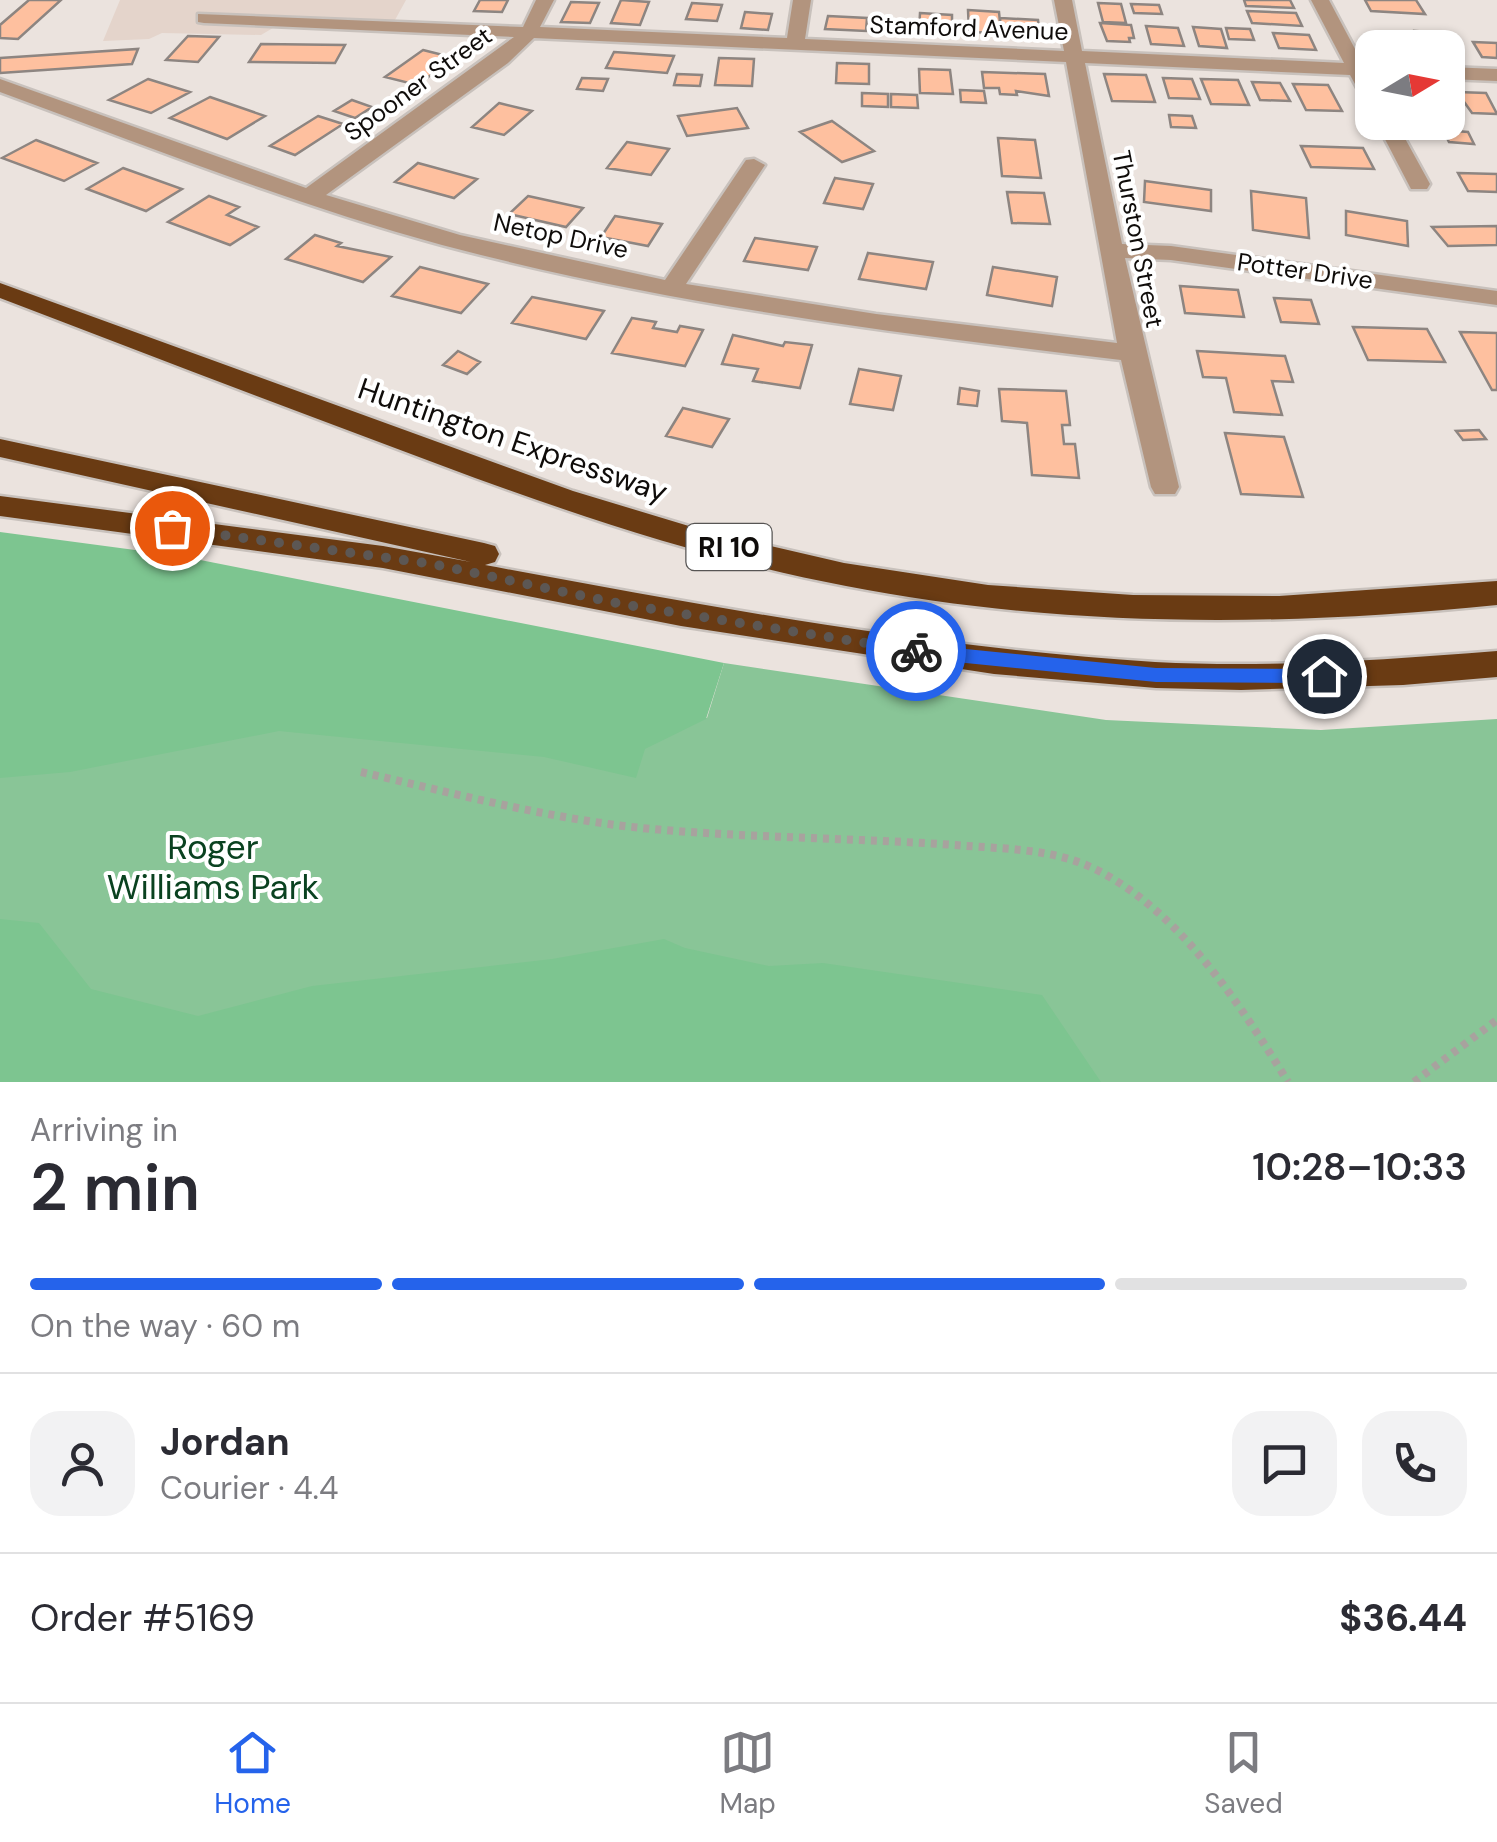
<!DOCTYPE html>
<html lang="en">
<head>
<meta charset="utf-8">
<style>
  body { margin:0; font-family:"DM Sans",sans-serif; background:#f2f2f3; color:#2b2b33; height:100vh; display:flex; flex-direction:column; font-size:38px; white-space:nowrap }
  * { box-sizing:border-box; margin:0 }
  p { font-size:32px; color:#7c7c81 }
  .icon { flex:none; width:55px; height:55px; fill:none; stroke:currentColor; stroke-width:2; stroke-linecap:round; stroke-linejoin:round }
  .map { position:relative; height:1082px; overflow:hidden }
  .side { display:flex; flex-direction:column; background:#fff; flex:1 }
  .side>* { flex:none }
  .needle { width:65px; rotate:80deg }
  .tools { position:absolute; left:1355px; top:30px; display:grid; gap:20px }
  .tools a { display:grid; place-items:center; width:110px; height:110px; border-radius:20px; background:#fff; box-shadow:0 2px 8px #0004; font-size:50px }
  .pin { position:absolute; display:grid; place-items:center; width:85px; height:85px; color:#fff; margin:-42px; border:5px solid #fff; border-radius:50%; box-shadow:0 2px 10px #0007 }
  .courier { position:absolute; display:grid; place-items:center; width:100px; height:100px; margin:-50px; border:8px solid #2563eb; border-radius:50%; background:#fff; color:#222; box-shadow:0 2px 12px #0007 }
  .head em { font-style:normal; font-weight:600 }
  .head div { display:flex; flex-direction:column-reverse }
  .head { display:flex; align-items:center; justify-content:space-between; height:170px; padding:0 30px }
  h1 { font-size:65px; font-weight:600; line-height:75px }
  .bar { display:grid; grid-template-columns:repeat(4,1fr); gap:15px 10px; align-content:center; height:120px; padding:0 30px }
  .bar i { height:12px; border-radius:8px; background:#e1e1e2 }
  .bar .active { background:#2563eb }
  .bar p { grid-column:span 4 }
  .line { display:flex; align-items:center; gap:25px; padding:0 30px; border-top:2px solid #e1e1e2 }
  .line div { flex:1 }
  .round { display:grid; place-items:center; flex:none; width:105px; height:105px; border-radius:30px; background:#f2f2f3 }
  .tab-bar { display:flex; justify-content:space-around; align-items:center; height:140px; border-top:2px solid #e1e1e2; background:#fff; font-size:28px; color:#7c7c81 }
  .tab-bar a { display:grid; justify-items:center; gap:5px }
  .tab-bar .active { color:#2563eb }
  .map>svg:first-child { display:block }
</style>
</head>
<body>
<div class="map">
<svg width="1497" height="1082" viewBox="0 0 1497 1082">
  <rect width="100%" height="100%" fill="#ebe3de"/>
  <path fill="#e4d4cb" d="M120,0H406L390,29L278,25L261,35L162,33L149,39L103,41Z"/>
  <path fill="#89c597" d="M0,624L707,718L724,663L1106,720L1321,730L1497,719V1082H0Z"/>
  <path fill="#7dc590" d="M0,532L180,556L724,663L706,719L645,749L636,778L544,757L279,731L70,772L0,778Z
    M0,919L39,923L91,989L198,1016L312,986L552,959L664,939L685,948L769,966L823,963L1042,995L1101,1082H0Z"/>
  <path fill="#fec09f" stroke="#8d8581" stroke-width="2.5" d="M29,0H61L18,39L0,38V25Z
    M480,0H508L502,12L474,11Z
    M621,0L649,2L640,25L611,23Z
    M1244,0H1290L1294,8L1246,6Z
    M1365,0H1416L1425,14L1371,11Z
    M571,2L599,3L590,23L561,22Z
    M692,3L722,5L717,21L686,19Z
    M1098,3L1121,4L1126,23L1103,22Z
    M1131,4L1159,5L1162,14L1134,13Z
    M968,10L999,12L1001,33L969,32Z
    M1247,11L1296,13L1302,26L1252,23Z
    M745,12L772,14L768,30L741,28Z
    M920,13L952,15V33L919,31Z
    M828,16L867,18L866,31L825,29Z
    M1000,18L1038,20L1040,35L1001,33Z
    M1100,23L1131,25L1134,38H1129L1130,42L1107,41Z
    M1146,26L1178,28L1184,46L1151,44Z
    M1193,27L1221,29L1227,48L1199,46Z
    M1226,28L1250,29L1254,40L1229,39Z
    M1415,31L1448,33L1462,55L1448,54V48H1425Z
    M1273,33L1309,35L1316,50L1279,48Z
    M1370,34L1406,36L1412,48H1377Z
    M188,36L219,37L198,62L166,60Z
    M1473,42L1497,43V58L1482,57Z
    M261,44L345,45L335,63L249,62Z
    M138,49L132,64L0,73V58Z
    M423,50L455,58L417,85L385,77Z
    M614,52L674,56L667,73L606,68Z
    M719,58L754,59L752,86L715,85Z
    M837,63L869,64V84L836,83Z
    M919,69L950,70L953,94L920,93Z
    M982,72L1045,74L1049,96L1016,91L1017,95L1000,94L999,88H984Z
    M677,74L702,75L700,86L674,85Z
    M1104,74L1146,75L1155,102L1112,101Z
    M582,78L608,79L603,91L577,89Z
    M1163,78L1192,79L1200,99L1169,98Z
    M148,79L190,92L151,113L109,100Z
    M1201,79L1238,80L1249,105L1211,104Z
    M1252,82L1280,83L1290,101L1260,100Z
    M1293,84L1328,85L1342,111L1306,110Z
    M960,90L984,91L986,103L961,102Z
    M1457,92L1486,93L1497,114L1472,113Z
    M862,93L888,94V107L862,106Z
    M891,94L917,95L918,108L891,107Z
    M210,97L265,116L227,139L170,118Z
    M352,100L372,107L355,118L334,111Z
    M499,103L532,111L504,135L472,127Z
    M737,108L748,128L687,136L678,116Z
    M1169,115L1192,116L1196,128L1171,127Z
    M318,116L343,124L295,155L270,146Z
    M832,121L874,151L842,162L800,132Z
    M1443,130L1468,132L1474,144L1449,142Z
    M998,138L1035,140L1041,178L1002,176Z
    M36,140L97,163L64,181L2,158Z
    M627,142L669,149L651,175L607,168Z
    M1301,146L1363,148L1374,169L1311,167Z
    M418,163L477,179L454,198L395,182Z
    M123,168L182,189L146,211L87,189Z
    M1458,173L1497,174V192L1468,191Z
    M835,178L873,184L863,209L824,203Z
    M1145,181L1211,190V211L1144,202Z
    M1251,191L1306,198L1309,238L1253,230Z
    M1007,192L1044,193L1050,224L1012,223Z
    M209,196L239,207L227,215L258,227L230,245L168,222Z
    M528,196L583,208L566,227L509,214Z
    M1346,211L1407,221L1408,246L1346,235Z
    M615,216L662,224L648,246L601,237Z
    M1497,226V245L1448,246L1432,227Z
    M315,235L341,243L337,246L391,257L363,282L286,259Z
    M755,238L817,247L808,270L744,261Z
    M868,253L933,262L926,289L859,279Z
    M420,267L488,284L461,313L392,296Z
    M993,267L1057,277L1052,306L987,295Z
    M1180,286L1238,290L1244,317L1185,313Z
    M532,297L604,311L586,339L512,323Z
    M1274,298L1311,300L1319,324L1281,322Z
    M632,318L656,322L653,328L677,332L680,326L703,330L685,366L612,353Z
    M1353,327L1427,329L1445,362L1368,360Z
    M1460,332L1497,333V390H1492Z
    M733,335L783,346L785,342L812,345L800,388L753,381L758,369L722,364Z
    M458,351L480,362L467,374L443,365Z
    M1197,351L1285,356L1293,382L1272,381L1282,415L1234,412L1226,378L1203,377Z
    M859,369L901,376L893,410L850,404Z
    M960,388L979,391L977,406L958,404Z
    M999,389L1066,391L1070,425H1062L1064,444H1075L1079,478L1032,475L1027,423L1002,421Z
    M683,408L729,419L712,447L666,436Z
    M1479,430L1486,439L1463,440L1456,431Z
    M1225,433L1284,437L1303,497L1241,494Z"/>
  <g fill="none" stroke-linecap="round" stroke-linejoin="round">
    <g stroke="#c8c1bc" stroke-width="5">
      <path id="street" d="M536,0H554L540,27L787,38L793,0H811L805,39L1064,51L1054,0H1072L1082,51L1344,63L1311,0H1329L1363,64H1372V104L1365,102L1350,75L1085,63L1122,244L1171,246L1497,291V305L1171,260L1125,258L1179,487L1175,494H1155L1151,487L1121,360C893,333 664,304 442,245C292,204 147,146 0,92V79L306,188L514,37L204,23L198,22V14L523,27ZM534,38L1066,62L1117,343L876,314L686,284L765,165L754,159L746,160L665,280L460,235L326,195L508,63Z
        M1448,67L1497,69V81L1448,79Z
        M1376,122H1396L1430,184L1427,189H1411Z"/>
    </g>
    <g stroke="#c8c1bc" stroke-width="5">
      <path id="highway" d="M0,283L573,491L702,530L844,563L988,585L1133,595L1279,596L1497,581V605C1279,627 1062,628 846,586C683,555 526,498 371,439C247,393 124,345 0,298Z
        M0,439L484,543L495,546L499,554L495,562L485,565C706,606 930,648 1155,662C1269,668 1384,660 1497,651V677L1403,685L1241,690L1156,688L994,674L681,626L383,568L0,516V496L383,546L471,562L0,457Z"/>
    </g>
    <path stroke="#a8a29e" stroke-width="8" stroke-dasharray="6 6" stroke-linecap="butt" d="M361,772C457,794 553,820 652,829C753,838 854,838 955,845C1002,849 1054,848 1097,870C1181,913 1240,1004 1288,1082
      M1414,1082L1497,1020"/>
    <use href="#street" fill="#b2947e" fill-rule="evenodd"/>
    <use href="#highway" fill="#6a3b13" fill-rule="evenodd"/>
  </g>
  <path fill="#2563eb" d="M916,644L1156,668L1324,669L1333,676L1324,683L1156,682L916,658L907,651Z"/>
  <g fill="none" stroke-linecap="round" stroke-linejoin="round">
    <path stroke="#5c5754" stroke-width="10" stroke-dasharray="0 18" d="M172,528L432,564L621,604L916,651"/>
  </g>
  <g text-anchor="middle" dominant-baseline="central" stroke-width="8" stroke-linejoin="round" paint-order="stroke">
    <g font-size="25" fill="#0f0c0a" stroke="#fff">
      <text transform="translate(969 28) rotate(2)">Stamford Avenue</text>
      <text transform="translate(418 84) rotate(-36)">Spooner Street</text>
      <text transform="translate(561 236) rotate(12)">Netop Drive</text>
      <text transform="translate(1138 239) rotate(79)">Thurston Street</text>
      <text transform="translate(1305 271) rotate(8)">Potter Drive</text>
    </g>
    <rect fill="#fff" stroke="#575554" stroke-width="2.5" x="686.5" y="524" width="85" height="46" rx="8"/>
    <g font-size="28" font-weight="bold" fill="#0f0c0a">
      <text x="729" y="547">RI 10</text>
    </g>
    <g font-size="30" fill="#0f0c0a" stroke="#fff">
      <text transform="translate(513 440) rotate(19)">Huntington Expressway</text>
    </g>
    <g font-size="35" fill="#0a4220" stroke="#fff">
      <text x="213" y="847">Roger<tspan x="213" dy="40">Williams Park</tspan></text>
    </g>
  </g>
</svg>
<div class="tools">
<a><svg class="needle" viewBox="-14 -14 28 28"><path d="M0-13l5 13h-10z" fill="#e53935"/><path d="M0 13l5-13h-10z" fill="#7c7c81"/></svg></a>
</div>
<div class="pin" style="left:172px;top:528px;background:#ea580c"><svg class="icon" aria-label="bag" viewBox="0 0 24 24"><path d="M5 8h14l-1 12H6zM9 8a3 3 0 0 1 6 0"/></svg></div>
<div class="pin" style="left:1324px;top:676px;background:#1f2937"><svg class="icon" aria-label="home" viewBox="0 0 24 24"><path d="M3 11l9-7 9 7M6 9v11h12V9"/></svg></div>
<div class="courier" style="left:916px;top:651px"><svg class="icon" aria-label="bike" viewBox="0 0 24 24"><circle cx="6" cy="16" r="4"/><circle cx="18" cy="16" r="4"/><path d="M6 16l4-8h5l3 8M10 8l3 8H6M13 5h3"/></svg></div>
</div>
<section class="side">
<div class="head"><div><h1>2 min</h1><p>Arriving in</p></div><em>10:28–10:33</em></div>
<div class="bar"><i class="active"></i><i class="active"></i><i class="active"></i><i></i><p>On the way · 60 m</p></div>
<div class="line" style="height:180px"><a class="round"><svg class="icon" aria-label="person" viewBox="0 0 24 24"><circle cx="12" cy="8" r="4"/><path d="M4 21q1-7 8-7t8 7"/></svg></a><div><b>Jordan</b><p>Courier · 4.4</p></div><a class="round"><svg class="icon" aria-label="chat" viewBox="0 0 24 24"><path d="M4 5h16v11H9l-5 4z"/></svg></a><a class="round"><svg class="icon" aria-label="phone" viewBox="0 0 24 24"><path d="M5 4h4l2 5-3 2q2 4 5 5l2-3 5 2v4C11 20 4 13 5 4z"/></svg></a></div>
<div class="line" style="height:130px"><div>Order #5169</div><b>$36.44</b></div>
</section>
<nav class="tab-bar">
<a class="active"><svg class="icon" aria-label="home" viewBox="0 0 24 24"><path d="M3 11l9-7 9 7M6 9v11h12V9"/></svg>Home</a>
<a><svg class="icon" aria-label="map" viewBox="0 0 24 24"><path d="M3 6l6-2 6 2 6-2v14l-6 2-6-2-6 2zM9 4v14M15 6v14"/></svg>Map</a>
<a><svg class="icon" aria-label="saved" viewBox="0 0 24 24"><path d="M7 4h10v16l-5-4-5 4z"/></svg>Saved</a>
</nav>
</body>
</html>
